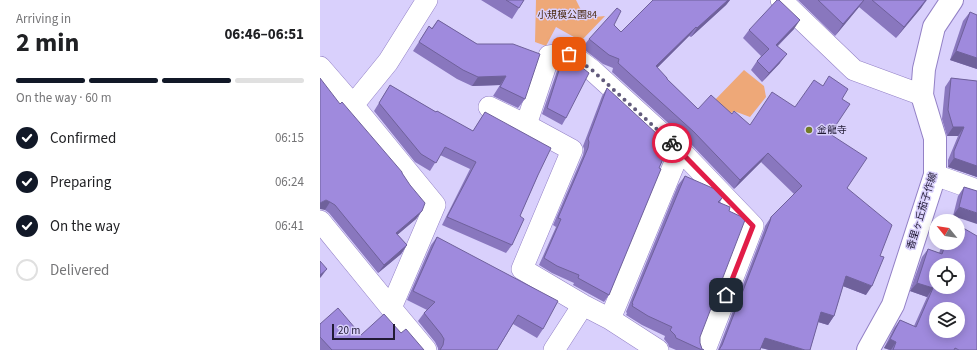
<!DOCTYPE html>
<html lang="en">
<head>
<meta charset="utf-8">
<style>
  body { margin:0; font-family:"Source Sans 3","Noto Sans JP",sans-serif; background:#f6f6f6; color:#202124; height:100vh; display:flex; flex-direction:column; font-size:15px; white-space:nowrap }
  * { box-sizing:border-box; margin:0 }
  p { font-size:13px; color:#757577 }
  .icon { flex:none; width:22px; height:22px; fill:none; stroke:currentColor; stroke-width:2; stroke-linecap:round; stroke-linejoin:round }
  .map { position:relative; flex:1; overflow:hidden }
  .panel { display:flex; flex-direction:column; background:#fff; width:320px }
  .panel>* { flex:none }
  .needle { width:26px; rotate:300deg }
  .tools { position:absolute; left:609px; top:214px; display:grid; gap:8px }
  .tools a { display:grid; place-items:center; width:36px; height:36px; border-radius:50%; background:#fff; box-shadow:0 2px 10px #0003; font-size:20px }
  .scale { position:absolute; left:12px; bottom:10px; width:63px; box-sizing:border-box; padding-left:4px; border:2px solid #211a35; border-top:0; font-size:11px; line-height:14px; white-space:nowrap; color:#211a35; -webkit-text-stroke:3px #d9d0fc; paint-order:stroke }
  .pin { position:absolute; display:grid; place-items:center; width:34px; height:34px; color:#fff; margin:-17px; border-radius:8px; box-shadow:0 2px 6px #0006 }
  .courier { position:absolute; display:grid; place-items:center; width:40px; height:40px; margin:-20px; border:3px solid #e11d48; border-radius:50%; background:#fff; color:#222; box-shadow:0 1px 5px #0007 }
  .overview em { font-style:normal; font-weight:700 }
  .overview div { display:flex; flex-direction:column-reverse }
  .overview { display:flex; align-items:center; justify-content:space-between; height:68px; padding:0 16px }
  h1 { font-size:26px; font-weight:700; line-height:30px }
  .bar { display:grid; grid-template-columns:repeat(4,1fr); gap:6px 4px; align-content:center; height:48px; padding:0 16px }
  .bar i { height:5px; border-radius:3px; background:#e0e0e0 }
  .bar .on { background:#111827 }
  .bar p { grid-column:span 4 }
  ol { padding:0 16px; list-style:none }
  li { display:flex; align-items:center; gap:12px; height:44px }
  li p { margin-inline-start:auto }
  li .icon { padding:4px; border-radius:50%; background:#111827; color:#fff; stroke-width:4 }
  li:last-child { color:#757577 }
  li i { width:22px; height:22px; border:2px solid #e0e0e0; border-radius:50% }
  main { display:flex; flex:1; min-height:0 }
  .map>svg:first-child { display:block }
</style>
</head>
<body>
<main>
<section class="panel">
<div class="overview"><div><h1>2 min</h1><p>Arriving in</p></div><em>06:46–06:51</em></div>
<div class="bar"><i class="on"></i><i class="on"></i><i class="on"></i><i></i><p>On the way · 60 m</p></div>
<ol>
<li><svg class="icon" aria-label="check" viewBox="0 0 24 24"><path d="M5 12l5 5 9-10"/></svg>Confirmed<p>06:15</p></li>
<li><svg class="icon" aria-label="check" viewBox="0 0 24 24"><path d="M5 12l5 5 9-10"/></svg>Preparing<p>06:24</p></li>
<li><svg class="icon" aria-label="check" viewBox="0 0 24 24"><path d="M5 12l5 5 9-10"/></svg>On the way<p>06:41</p></li>
<li><i></i>Delivered</li>
</ol>
</section>
<div class="map">
<svg width="657" height="350" viewBox="0 0 657 350">
  <rect width="100%" height="100%" fill="#d9d0fc"/>
  <path fill="#eea878" d="M216,0H256L265,18L285,16L261,41L236,27L226,46L215,42Z
    M424,70L444,86L446,97L430,117L414,111L404,118L391,104Z"/>
  <g fill="none" stroke-linecap="round" stroke-linejoin="round">
    <g stroke="#9381c6" stroke-width="22">
      <path id="minor" d="M461,0L534,70L602,95
        M0,67L33,105L115,205L71,308L0,221
        M33,105L68,62L107,0
        M169,107L206,125
        M615,175L657,190
        M71,308L106,350
        M290,319L360,150
        M234,350L263,305
        M338,350L290,319L263,305L202,269L252,150L206,125L229,56L249,53L272,70L360,150L433,226L385,350"/>
    </g>
    <g stroke="#9381c6" stroke-width="24">
      <path id="tertiary" d="M548,350L573,305L615,175V138L602,95L604,69L614,27L632,0"/>
    </g>
    <use href="#minor" stroke="#fff" stroke-width="21"/>
    <use href="#tertiary" stroke="#fff" stroke-width="22"/>
  </g>
  <path fill="#8977be" d="M161,0H204L192,19Z
    M333,0H410L406,5L371,37L369,36L337,68L347,79L378,109L412,114L430,125L475,107L522,99L510,134L527,188L546,295L523,286L514,316L508,325L498,322L490,350H449L441,348L440,350H398L444,230L445,226L451,217L474,194L441,162L414,189L368,141L292,72L293,68L283,64L262,48L269,39L294,25L301,32Z
    M478,0H607L601,8L576,38L539,7L515,36Z
    M650,12L657,69L630,60L643,21Z
    M118,20L157,44L205,99L198,108L173,96L180,85L152,86L137,79L93,51L109,26L112,28Z
    M474,29L458,46L460,63L442,82L431,70L437,61L441,56L423,38L429,30Z
    M241,64L246,118L242,125L222,114L237,71Z
    M631,78L657,81V177L628,167V160L638,136H627L622,119L625,87Z
    M70,85L116,112L153,131L165,112L218,175L200,216L192,245L186,253L122,225L150,169L120,155L110,171L95,162L54,111Z
    M287,88L339,168L289,295L284,302L253,285L254,283L232,273L219,265L236,227L233,225L263,155L264,149L263,146L282,96Z
    M20,104L82,173L102,211L96,219L77,235L87,245L81,254L58,273L9,213L5,210Z
    M365,176L403,197L400,202L409,211L380,337V343L382,349L384,350H356L349,347L348,344L344,339L345,336L322,325L306,315L307,313L306,312L358,185Z
    M644,187L657,191L633,216L638,196Z
    M117,237L223,329L217,338L193,324L177,350H118V348L115,342L98,321L104,313L107,310L87,300L111,245Z
    M623,243H638L657,350H569L564,348L574,328L580,320L594,326L607,297L590,291L602,257L608,249L619,253Z
    M0,324L41,335L81,333L104,350H0Z"/>
  <path fill="#6f619b" d="M408,0H410L406,5L371,37L377,28Z
    M544,0L539,7L515,36L523,24Z
    M606,0L601,8L576,38L584,27Z
    M480,20L474,29L450,53L456,45Z
    M376,27L369,36L330,75L336,66Z
    M636,51L657,58V69L630,60Z
    M467,54L460,63L442,82L449,73Z
    M186,76L180,85L152,86L158,77Z
    M633,127H644L638,136H627Z
    M448,153L441,162L414,189L420,180Z
    M634,158L657,166V177L628,167Z
    M6,200L10,202L5,210L0,209V203Z
    M639,207L657,213V224L633,216Z
    M102,211L96,219L70,241L76,233Z
    M87,245L81,254L58,273L64,265Z
    M7,269L1,277L0,278V275Z
    M526,276L552,286L546,295L520,285Z
    M597,283L613,288L607,297L590,291Z
    M501,312L514,316L508,325L495,321Z
    M445,338L485,350H449L438,347Z
    M570,339L576,342L571,350L564,348Z"/>
  <path fill="#9f8add" stroke="#6f619b" fill-rule="evenodd" d="M186,0H204L199,8Z
    M333,0H408L377,28L376,27L336,66L347,78V79L378,109L391,95L412,114L414,111L430,125L452,92L475,107L494,80L503,86L509,76L528,89L522,99L530,104L510,134L547,158L527,188L572,225L560,256L564,257L552,286L526,276L514,316L501,312L490,350H485L445,338L440,350H399L402,345L450,221L451,217L482,186L448,153L420,180L374,132L298,63L299,59L289,55L269,39L297,8L301,11L294,25L301,32Z
    M457,0H459L480,20L456,45L467,54L449,73L437,61L449,49L429,30Z
    M498,0H544L523,24Z
    M552,0H606L584,27Z
    M650,12L657,15V58L636,51Z
    M118,20L157,44H193L220,54L205,99L180,87L186,76L158,77L143,70L99,42L109,26L112,29Z
    M251,59L269,73L246,118L227,108L241,64L246,66Z
    M0,78L20,104L22,102L82,172V173L90,185L105,203L102,211L76,233L87,245L64,265L15,205L10,202L6,200L0,203Z
    M631,78L657,81V166L634,158V151L644,127H633L628,110Z
    M70,85L116,112L117,111L153,131L165,112L231,148L218,175L200,216L204,219L192,245L127,217L156,162L125,147L116,163L101,154L59,103Z
    M287,88L349,145L339,168L341,169L289,295L258,278L259,275L237,266L224,258L241,219L238,218L268,148L269,142L268,139Z
    M365,176L397,190L403,197L398,202L410,207L409,211L422,217L425,220L380,337V343L382,349L384,350H382L356,338L355,335L350,330L352,327L328,316L312,306L313,304L312,303Z
    M644,187L657,191V213L639,207Z
    M638,225L657,236V350H639L635,348L634,350H573L576,342L570,339L580,320L596,327L613,288L597,283L608,249L622,254L626,243H638ZM616,265H638V287H616ZM616,309H638V331H616Z
    M117,237L238,301L223,329L198,315L177,350H120L123,345L124,339L121,334L104,313L115,302L93,291Z
    M0,261L7,269L0,275Z
    M18,308L41,335L64,314L81,333L86,329L104,350H12L0,337V324Z"/>
  <g fill="none" stroke-linecap="round" stroke-linejoin="round">
    <path stroke="#615a7b" stroke-width="4" stroke-dasharray="0 7.2" d="M249,54L272,70L352,143"/>
    <path stroke="#e11d48" stroke-width="5" d="M352,143L433,226L406,295"/>
  </g>
  <circle fill="#737c27" stroke="#d9d0fc" stroke-width="1.5" cx="489" cy="130" r="4"/>
  <g text-anchor="middle" dominant-baseline="central" stroke-width="3" stroke-linejoin="round" paint-order="stroke">
    <g font-size="10" fill="#4a2911" stroke="#d9d0fc">
      <text x="247" y="15">小規模公園84</text>
    </g>
    <g font-size="10" fill="#211a35" stroke="#d9d0fc" text-anchor="start">
      <text x="497" y="130">金龍寺</text>
    </g>
    <g font-size="10" fill="#211a35" stroke="#d9d0fc">
      <text transform="translate(602 211) rotate(-73)">香里ヶ丘茄子作線</text>
    </g>
  </g>
</svg>
<div class="tools">
<a><svg class="needle" viewBox="-14 -14 28 28"><path d="M0-13l5 13h-10z" fill="#e53935"/><path d="M0 13l5-13h-10z" fill="#757577"/></svg></a>
<a><svg class="icon" aria-label="locate" viewBox="0 0 24 24"><circle cx="12" cy="12" r="6"/><path d="M12 2v4M12 18v4M2 12h4M18 12h4"/></svg></a>
<a><svg class="icon" aria-label="layers" viewBox="0 0 24 24"><path d="M12 4l9 5-9 5-9-5zM3 14l9 5 9-5"/></svg></a>
</div>
<div class="scale">20 m</div>
<div class="pin" style="left:249px;top:54px;background:#ea580c"><svg class="icon" aria-label="bag" viewBox="0 0 24 24"><path d="M5 8h14l-1 12H6zM9 8a3 3 0 0 1 6 0"/></svg></div>
<div class="pin" style="left:406px;top:295px;background:#1f2937"><svg class="icon" aria-label="home" viewBox="0 0 24 24"><path d="M3 11l9-7 9 7M6 9v11h12V9"/></svg></div>
<div class="courier" style="left:352px;top:143px"><svg class="icon" aria-label="bike" viewBox="0 0 24 24"><circle cx="6" cy="16" r="4"/><circle cx="18" cy="16" r="4"/><path d="M6 16l4-8h5l3 8M10 8l3 8H6M13 5h3"/></svg></div>
</div>
</main>
</body>
</html>
